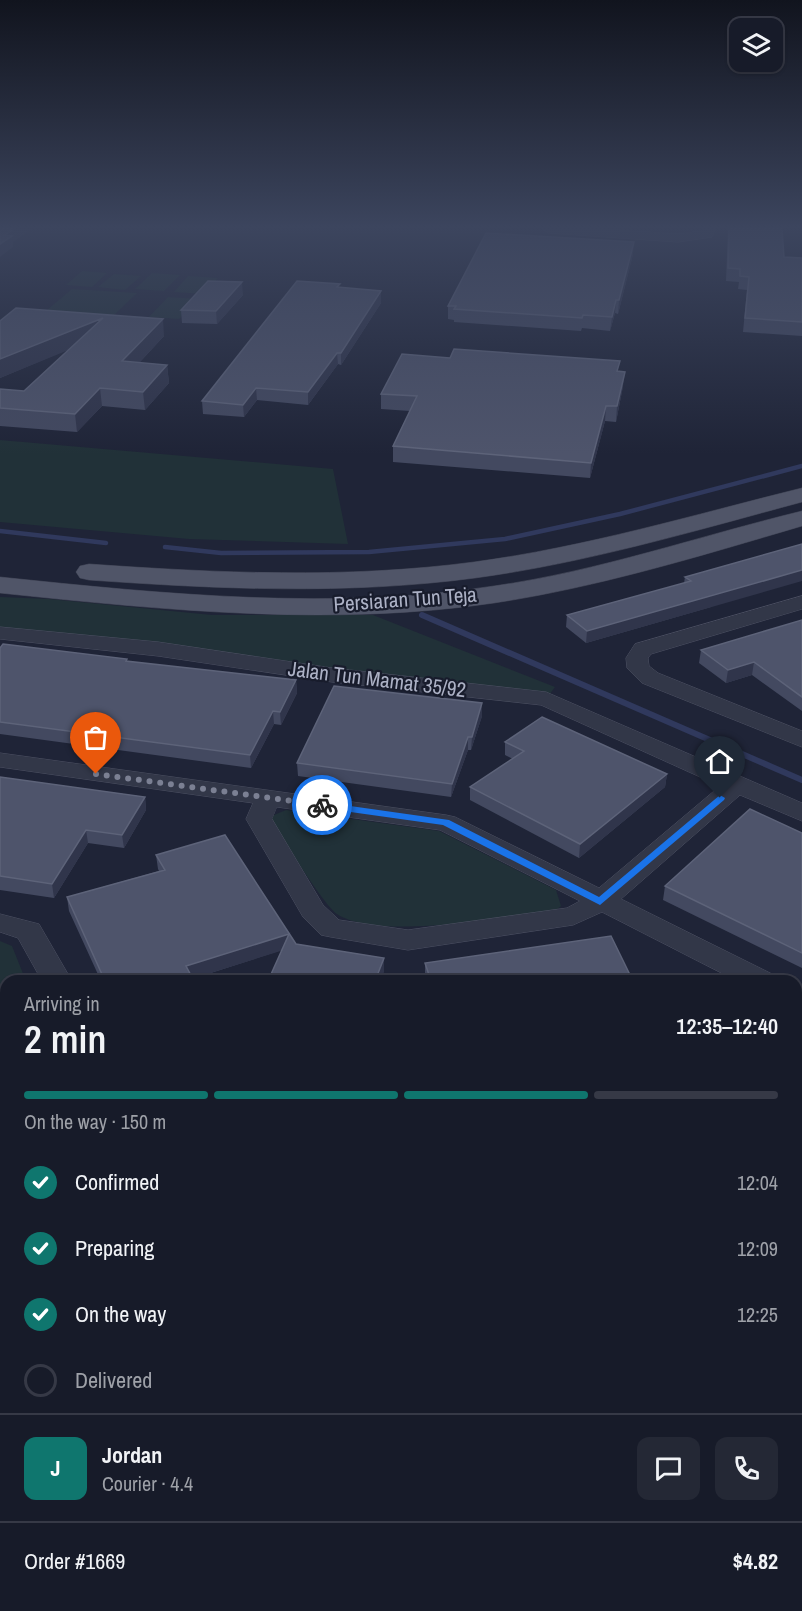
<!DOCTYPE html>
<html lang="en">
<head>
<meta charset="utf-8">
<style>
  body { margin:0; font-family:"Archivo Narrow",sans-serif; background:#242835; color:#f1f3f6; height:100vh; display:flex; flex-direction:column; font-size:22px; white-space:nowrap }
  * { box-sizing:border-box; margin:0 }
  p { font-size:20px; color:#9ea1a8 }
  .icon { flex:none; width:33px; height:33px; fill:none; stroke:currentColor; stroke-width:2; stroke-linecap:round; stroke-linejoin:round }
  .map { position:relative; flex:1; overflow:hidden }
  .details { position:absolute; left:0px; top:975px; width:802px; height:636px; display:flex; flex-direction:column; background:#171b29; border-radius:18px 18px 0 0; box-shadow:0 2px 4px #0004,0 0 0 2px #363946 }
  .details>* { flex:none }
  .controls { position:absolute; left:729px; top:18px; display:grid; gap:12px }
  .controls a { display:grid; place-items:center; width:54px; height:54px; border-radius:12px; background:#171b29; box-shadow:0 2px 4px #0004,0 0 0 2px #363946; font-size:30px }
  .pin { position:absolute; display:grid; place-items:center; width:51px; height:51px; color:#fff; margin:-62px -26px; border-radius:50% 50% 50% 0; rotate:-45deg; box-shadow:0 0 6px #0007 }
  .pin .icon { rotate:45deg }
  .courier { position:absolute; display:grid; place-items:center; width:60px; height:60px; margin:-30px; border:4px solid #1a73e8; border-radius:50%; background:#fff; color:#222; box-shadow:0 2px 8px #0007 }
  .head em { font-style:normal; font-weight:600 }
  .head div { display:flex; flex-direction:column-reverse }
  .head { display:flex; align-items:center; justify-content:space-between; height:102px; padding:0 24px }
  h1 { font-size:39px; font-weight:600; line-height:45px }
  .bar { display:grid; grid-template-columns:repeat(4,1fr); gap:9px 6px; align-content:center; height:72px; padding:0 24px }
  .bar i { height:8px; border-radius:4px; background:#363946 }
  .bar .current { background:#0f766e }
  .bar p { grid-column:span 4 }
  .line { display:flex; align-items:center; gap:15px; padding:0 24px; border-top:2px solid #363946 }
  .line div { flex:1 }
  .round { display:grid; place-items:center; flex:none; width:63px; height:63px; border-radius:12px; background:#242835 }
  ol { padding:0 24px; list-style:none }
  li { display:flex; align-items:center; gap:18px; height:66px }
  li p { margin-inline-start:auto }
  li .icon { padding:6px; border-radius:50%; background:#0f766e; color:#fff; stroke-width:4 }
  li:last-child { color:#9ea1a8 }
  li i { width:33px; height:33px; border:3px solid #363946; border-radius:50% }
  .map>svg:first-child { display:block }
</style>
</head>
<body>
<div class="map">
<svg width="802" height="1611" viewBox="0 0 802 1611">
  <rect width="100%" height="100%" fill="#1f2437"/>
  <path fill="#213138" d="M82,271L107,273L92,287L66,285Z
    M152,273L180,275L164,291L135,289Z
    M114,274L141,276L125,290L98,287Z
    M188,276L218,278L204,294L174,292Z
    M72,289L137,293L113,316L46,311Z
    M168,297L198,299L179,319L149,317Z
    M0,440L333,469L348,544L189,539L0,522Z
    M0,597L49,599L212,615H373L555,687L549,695L0,627Z
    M286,810L439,831L556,890L561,906L555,911C507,917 377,941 337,914C323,904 283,839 271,820L274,815Z
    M0,941L12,946L26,981H6V1065L0,1064Z"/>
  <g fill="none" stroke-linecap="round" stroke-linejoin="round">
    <path stroke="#30395d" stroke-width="4.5" d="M0,531L106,543
      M165,547L221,553L369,552L505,539L620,514L802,466"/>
    <path stroke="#30395d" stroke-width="6" d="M422,615L802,780"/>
    <g stroke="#4d5163" stroke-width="1">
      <path id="street" d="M543,229H600L678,234L702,231L703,229H715L712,237L678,242L549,233Z
        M802,596V609L651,654L648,658L649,666L658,673L802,731V747L642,683L627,668L626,658L635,644Z
        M0,627L158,642L332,668L546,692L802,803V821L740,795L621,899L772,974L777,981H737L602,912L573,925L408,950L331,937L321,935L303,917L246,819L253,803L0,767V753L446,815L455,817L599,888L720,786L541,705L332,682L158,656L0,639ZM277,807L440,830L580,901L567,908L408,930L339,920L323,905L272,819Z
        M0,914L39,924L72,981H42L18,938L0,932Z
        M796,990L802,991V1014L796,1012Z
        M0,1070L6,1071V1095L0,1094Z
        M802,1087V1111L796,1112V1088Z
        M6,1214V1252L0,1254V1216Z
        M0,1358L6,1359V1393L0,1392Z
        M796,1367H802V1401L796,1402Z"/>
    </g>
    <g stroke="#3c4051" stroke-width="1">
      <path id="primary" d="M802,488V502C694,531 586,563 475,578C347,595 217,589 89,580L80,578L76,572L80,566L89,564C217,573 346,579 474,562C586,547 693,515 802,488Z
        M802,511V526C700,556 599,587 494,603C331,627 163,610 0,593V577C163,594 331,611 494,586C599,571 699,536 802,511Z"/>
    </g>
    <use href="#street" fill="#323748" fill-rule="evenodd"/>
    <use href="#primary" fill="#505568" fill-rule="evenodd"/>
  </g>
  <path fill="#434960" d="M728,229H782L784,257L802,258V336L743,332L747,290L738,289L739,282L726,281Z
    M633,254L618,314L615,313L610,331L582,328L581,331L454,322V320L448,319V306Z
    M340,288L381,291V303L341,365L338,364L308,405L257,400L244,417L203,414L202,401Z
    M243,295L217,324L182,323L181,310Z
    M0,321L164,336L139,363L167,365L169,383L145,410L102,406L77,432L0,426V389L24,391L69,349L0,378Z
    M619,371L623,386L616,422L605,421L590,478L393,462V446L410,411L381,409V394Z
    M802,544L711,607L586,643L566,627L567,615L684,583L685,577Z
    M802,620V711L752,675L726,683L699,663L701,650Z
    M0,648L296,680L297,693L281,725L274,724L251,768L0,734Z
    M482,716L471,750H468L451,797L298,776L297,763Z
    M505,742L667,774L665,787L579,858L470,800V787L513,759L505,755Z
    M0,777L145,797L146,810L124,848L88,843L54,898L0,890Z
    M802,833V968L663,900L665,886Z
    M156,855L296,944L384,958V972L282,950L192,979L194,981H101L69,911L67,897L159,871L158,869Z
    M425,963L633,981H426L425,976Z
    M802,1129V1335L796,1336V1130Z
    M0,1427L6,1428V1547L0,1546Z
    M802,1436V1562L796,1563V1437Z
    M245,1605H337L336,1611H270Z
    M463,1605H576L546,1611H465Z"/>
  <path fill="#30354b" d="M14,229H30V230L13,242V247L0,257V244L5,235Z
    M634,242L633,254L618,314L619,300Z
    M242,282L243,295L217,324L216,311Z
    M381,291V303L341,365V353Z
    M616,300L615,313L610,331L612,317Z
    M103,318L105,335L0,378V359Z
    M163,319L164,336L124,379L122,361Z
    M337,353L338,364L308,405V392Z
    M167,365L169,383L145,410L143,392Z
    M625,372L623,386L616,422L617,406Z
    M100,388L102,406L77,432L75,414Z
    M256,388L257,400L244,417L243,405Z
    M606,406L605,421L590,478L591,463Z
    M802,570V581L586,643L587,631Z
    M754,662L752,675L726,683L728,670Z
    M296,680L297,693L281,725L280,712Z
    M482,703V716L471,750L472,737Z
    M273,711L274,724L251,768L250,755Z
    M468,737V750L451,797L452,784Z
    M667,774L665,787L579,858L580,844Z
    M145,797L146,810L124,848L122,835Z
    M86,830L88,843L54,898L52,884Z
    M289,934L290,948L188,980L186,966Z
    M384,958V972L381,981H375Z
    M333,1605H337L336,1611H332Z"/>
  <path fill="#4e546b" stroke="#5d6379" stroke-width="1.5" d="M0,229H14L5,235L12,236L0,244Z
    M729,229H782L784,257L802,258V322L745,318L749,277L740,276V269L728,268Z
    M486,233L634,242L619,300H616L612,317L583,315L582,318L454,309L456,306H448Z
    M208,281L242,282L216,311L181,310Z
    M297,281L340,284L337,287L381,291L341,353H337L308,392L256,388L243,405L202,401Z
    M16,308L163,319L122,361L167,365L143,392L100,388L75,414L0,408V389L24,391L103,318L0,359V321Z
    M454,349L620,361L617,371L625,372L617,406H606L591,463L393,446L417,396L381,394L402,354L450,358Z
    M802,544V570L587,631L567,615L691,581L685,577Z
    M802,620V697L754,662L728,670L701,650Z
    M3,644L127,659L126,661L296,680L280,712L273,711L250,755L0,722V648Z
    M334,686L482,703L472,737H468L452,784L297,763Z
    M542,717L667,774L580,844L470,787L524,751L505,742Z
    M0,777L145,797L122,835L86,830L52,884L0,876Z
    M750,809L802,833V953L665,886Z
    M225,835L296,944L384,958L375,981H268L289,934L186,966L194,981H105L67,897L165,870L156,855Z
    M611,936L633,981H431L425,963Z
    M802,1129V1321L796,1322V1130Z
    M0,1427L6,1428V1535L0,1533Z
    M802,1436V1549L796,1550V1437Z
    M0,1595L6,1597V1605H39L48,1607L46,1611H0Z
    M299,1605H333L332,1611H324Z
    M467,1605H510L479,1611H468Z"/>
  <linearGradient id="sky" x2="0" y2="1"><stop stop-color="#11141e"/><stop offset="0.5" stop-color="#3c455e"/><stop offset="1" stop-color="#3c455e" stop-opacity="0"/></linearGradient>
  <rect width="802" height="454" fill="url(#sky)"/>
  <path fill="#1a73e8" d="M720,795L725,798L724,800L600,905L443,825L322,808L317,805L322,802L449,820L599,897Z"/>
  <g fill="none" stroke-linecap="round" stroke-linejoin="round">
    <path stroke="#7b8093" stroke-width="6" stroke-dasharray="0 10.8" d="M96,774L322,805"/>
  </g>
  <g text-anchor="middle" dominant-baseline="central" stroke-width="4.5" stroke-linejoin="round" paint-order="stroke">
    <g font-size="21" fill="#acb1c5" stroke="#181c2c">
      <text transform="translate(405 599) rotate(-4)">Persiaran Tun Teja</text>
      <text transform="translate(377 679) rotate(7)">Jalan Tun Mamat 35/92</text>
    </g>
  </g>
</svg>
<div class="controls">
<a><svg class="icon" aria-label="layers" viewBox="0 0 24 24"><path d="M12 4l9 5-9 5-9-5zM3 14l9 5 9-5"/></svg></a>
</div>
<div class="pin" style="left:96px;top:774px;background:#ea580c"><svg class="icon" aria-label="bag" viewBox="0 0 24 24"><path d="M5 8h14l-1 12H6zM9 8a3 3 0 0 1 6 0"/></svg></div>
<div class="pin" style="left:720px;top:798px;background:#1f2937"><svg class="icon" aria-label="home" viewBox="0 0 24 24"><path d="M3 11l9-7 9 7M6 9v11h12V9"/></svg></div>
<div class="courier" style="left:322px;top:805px"><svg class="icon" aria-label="bike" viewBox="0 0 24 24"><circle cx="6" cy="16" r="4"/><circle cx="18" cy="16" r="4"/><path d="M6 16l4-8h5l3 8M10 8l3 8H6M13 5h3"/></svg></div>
<section class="details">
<div class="head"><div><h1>2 min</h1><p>Arriving in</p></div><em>12:35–12:40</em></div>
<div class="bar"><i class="current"></i><i class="current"></i><i class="current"></i><i></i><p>On the way · 150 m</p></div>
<ol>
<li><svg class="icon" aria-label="check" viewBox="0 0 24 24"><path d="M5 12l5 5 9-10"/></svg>Confirmed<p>12:04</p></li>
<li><svg class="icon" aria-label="check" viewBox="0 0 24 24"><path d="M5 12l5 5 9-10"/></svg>Preparing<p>12:09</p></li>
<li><svg class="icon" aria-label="check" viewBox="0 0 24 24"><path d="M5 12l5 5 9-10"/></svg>On the way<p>12:25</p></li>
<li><i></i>Delivered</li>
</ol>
<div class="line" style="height:108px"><b class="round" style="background:#0f766e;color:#fff">J</b><div><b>Jordan</b><p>Courier · 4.4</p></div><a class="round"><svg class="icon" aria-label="chat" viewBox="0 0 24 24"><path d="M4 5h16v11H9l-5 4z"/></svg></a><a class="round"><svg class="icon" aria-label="phone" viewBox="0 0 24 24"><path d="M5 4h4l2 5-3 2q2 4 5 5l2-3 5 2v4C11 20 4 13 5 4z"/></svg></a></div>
<div class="line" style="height:78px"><div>Order #1669</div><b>$4.82</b></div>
</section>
</div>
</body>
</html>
